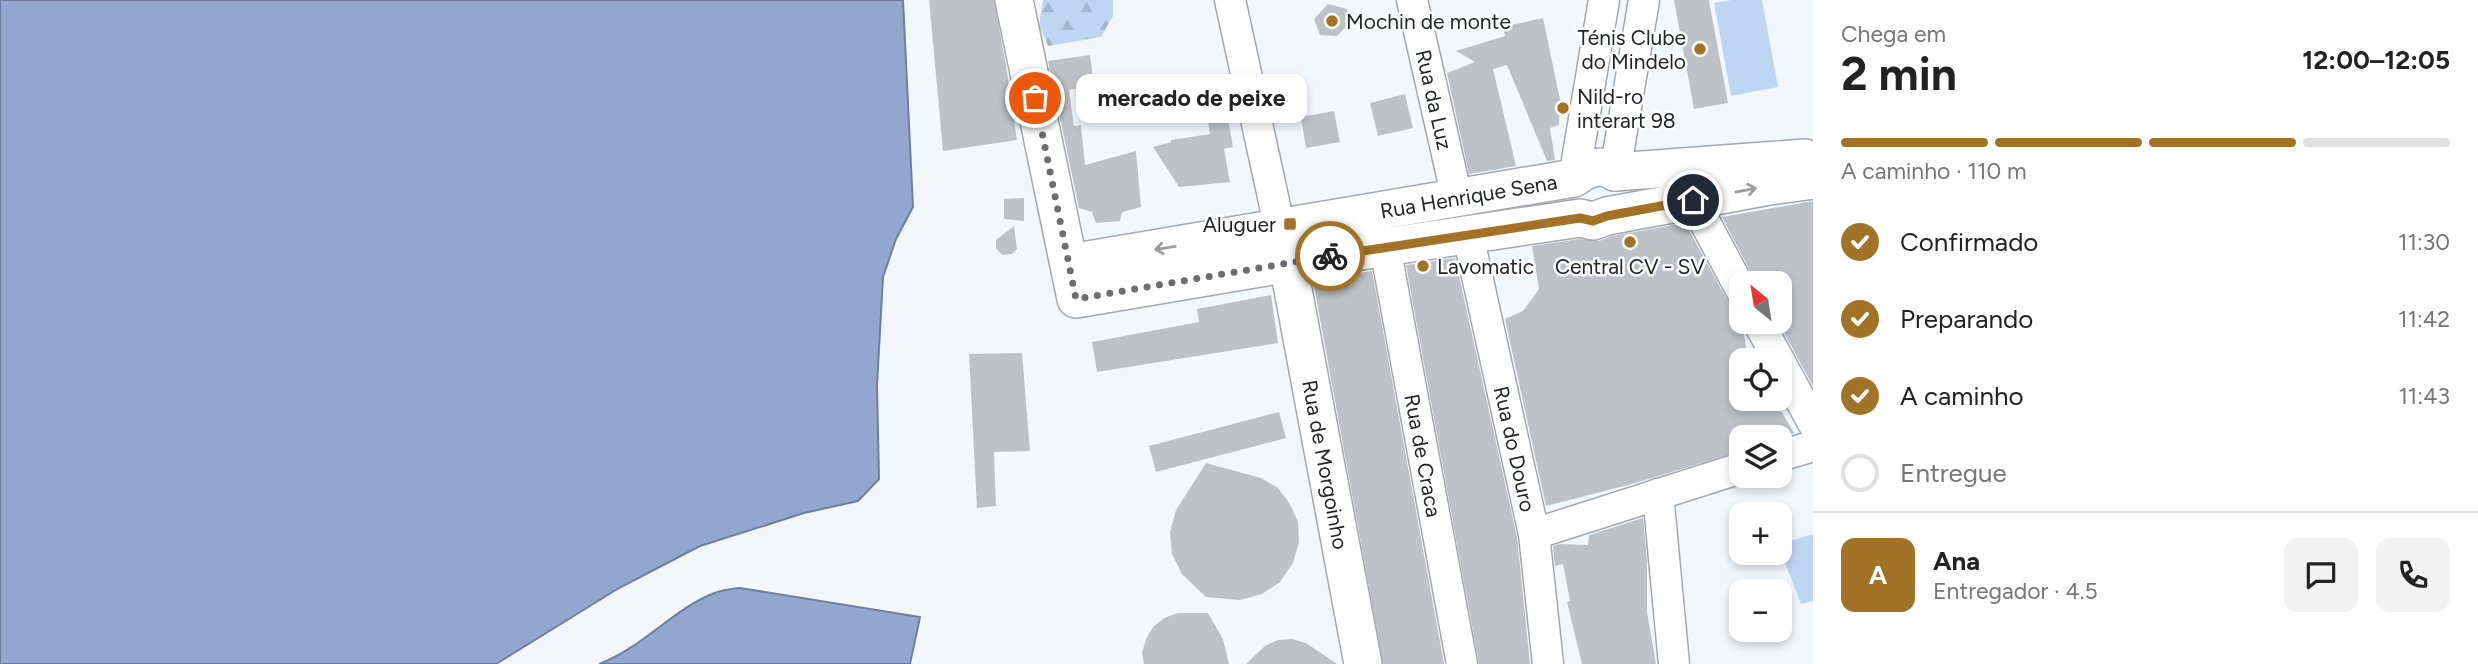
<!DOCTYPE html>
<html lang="pt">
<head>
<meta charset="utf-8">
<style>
  body { margin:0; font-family:Figtree,sans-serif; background:#f2f2f2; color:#222; height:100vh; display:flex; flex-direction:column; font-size:26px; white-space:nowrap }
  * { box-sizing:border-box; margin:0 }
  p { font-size:23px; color:#767676 }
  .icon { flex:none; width:38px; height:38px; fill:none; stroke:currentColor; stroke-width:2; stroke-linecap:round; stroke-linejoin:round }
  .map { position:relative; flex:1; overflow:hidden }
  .sheet { display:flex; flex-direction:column; background:#fff; width:665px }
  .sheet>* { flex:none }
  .needle { width:46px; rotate:330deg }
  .fabs { position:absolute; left:1729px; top:271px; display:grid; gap:14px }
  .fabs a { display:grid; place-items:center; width:63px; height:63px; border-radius:14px; background:#fff; box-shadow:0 4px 10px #0003; font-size:35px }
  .pin { position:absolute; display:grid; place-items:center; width:60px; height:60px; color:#fff; margin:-30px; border:4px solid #fff; border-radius:50%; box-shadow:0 2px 7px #0007 }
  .courier { position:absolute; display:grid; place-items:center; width:70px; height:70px; margin:-35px; border:5px solid #a27326; border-radius:50%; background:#fff; color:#222; box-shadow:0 2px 9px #0007 }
  .bubble { position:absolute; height:49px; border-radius:14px; background:#fff; box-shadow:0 4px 10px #0003; font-size:23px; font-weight:700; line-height:49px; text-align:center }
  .head em { font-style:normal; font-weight:700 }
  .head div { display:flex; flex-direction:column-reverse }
  .head { display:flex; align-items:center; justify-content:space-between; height:119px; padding:0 28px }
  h1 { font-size:46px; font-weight:700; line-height:52px }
  .bar { display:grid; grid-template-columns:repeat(4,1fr); gap:10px 7px; align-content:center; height:84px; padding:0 28px }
  .bar i { height:9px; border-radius:5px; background:#e0e0e0 }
  .bar .active { background:#a27326 }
  .bar p { grid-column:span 4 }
  .line { display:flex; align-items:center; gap:18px; padding:0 28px; border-top:2px solid #e0e0e0 }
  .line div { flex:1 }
  .round { display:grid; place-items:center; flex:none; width:74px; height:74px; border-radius:14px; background:#f2f2f2 }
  ol { padding:0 28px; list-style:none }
  li { display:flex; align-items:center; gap:21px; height:77px }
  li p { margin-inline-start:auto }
  li .icon { padding:7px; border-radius:50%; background:#a27326; color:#fff; stroke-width:4 }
  li:last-child { color:#767676 }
  li i { width:38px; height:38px; border:4px solid #e0e0e0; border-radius:50% }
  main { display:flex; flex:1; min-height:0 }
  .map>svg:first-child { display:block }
</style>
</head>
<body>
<main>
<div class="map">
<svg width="1813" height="664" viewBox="0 0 1813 664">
  <defs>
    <pattern id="forest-firs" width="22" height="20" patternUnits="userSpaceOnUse" patternTransform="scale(1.75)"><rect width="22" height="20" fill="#bfd6f3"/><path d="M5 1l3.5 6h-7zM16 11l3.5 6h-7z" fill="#a4b7d0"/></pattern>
  </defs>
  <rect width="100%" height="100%" fill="#f2f7fc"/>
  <path fill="#bfd6f3" d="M1731,0H1762L1778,87L1731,96L1714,3Z
    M1813,534V601L1801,604L1780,550V544Z"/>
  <path fill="url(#forest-firs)" d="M1043,0H1113V16L1101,37L1048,46L1039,25Z"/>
  <path fill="#92a6d0" stroke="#707f9d" stroke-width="2" d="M0,0H903L913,207L896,239L883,277L877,385L879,479L858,501L804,513L700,546L619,588L496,664H0Z
    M740,588L920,617L910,664H599C642,648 671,611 712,594C721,590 731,589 740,588Z"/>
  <path fill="#bec2c7" d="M929,0H994L1006,66L1017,140L943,151Z
    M1674,0H1709L1728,103L1694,109Z
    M1328,4L1347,9L1349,24L1337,36L1320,35L1314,19Z
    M1543,18L1560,100L1559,125L1550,128L1555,160L1547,161L1507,65L1493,69L1516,166L1469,174L1447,73L1475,62L1456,51L1505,36L1503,27Z
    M1090,55L1094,86L1069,90L1074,126L1081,125L1085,165L1136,151L1141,207L1122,212L1120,221L1096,223L1092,212L1079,208L1048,61Z
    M1222,85L1233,147L1224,149L1230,182L1179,187L1153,147L1171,142V140L1210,134L1203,88Z
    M1405,94L1413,128L1378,136L1370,103Z
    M1334,111L1340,142L1306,148L1301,117Z
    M1024,198V221L1004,219V199Z
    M1813,201V386L1780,325V284H1757L1722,217Z
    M1685,223L1726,298L1736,306L1741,315L1748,360H1741V399H1774L1794,433L1781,438H1741V451L1632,484L1546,506L1505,319L1523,311L1539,289L1532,246L1579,239L1599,241L1612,236Z
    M1014,226L1017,249L1012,254L1002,255L996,248V240Z
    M1455,258L1517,537L1530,664H1479L1406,265Z
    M1372,271L1444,664H1383L1313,280Z
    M1271,295L1278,343L1097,372L1092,342L1199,322L1197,309Z
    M1022,353L1030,451L994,452L996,506L977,508L969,354Z
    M1279,412L1286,438L1156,472L1149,446Z
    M1206,463L1261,478L1278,488L1290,504L1298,522L1299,542L1293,563L1280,582L1262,594L1240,600L1206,597L1182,574L1172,554L1170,532L1176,510Z
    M1643,518L1647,559V612L1656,664H1582L1567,602L1570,601L1563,564L1555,566L1553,546L1560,544L1588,545L1589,535Z
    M1178,613H1208L1223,639L1229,664H1144L1142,653L1146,639L1153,627L1164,618Z
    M1292,639L1306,643L1337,664H1246L1265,646L1278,640Z"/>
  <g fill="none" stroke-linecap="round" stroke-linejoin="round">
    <g stroke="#a4a8ac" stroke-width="33">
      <g id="minor">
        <path d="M1230,0L1280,229"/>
        <path id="s1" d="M1412,0L1452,176L1455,197"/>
        <path d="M1615,172L1644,0"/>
        <path d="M1574,178L1604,0"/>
        <path d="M1693,200L1741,290"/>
        <path id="s2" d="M1468,235L1534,534L1548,664"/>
        <path id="s3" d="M1385,247L1462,664"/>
        <path d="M1758,322L1779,360"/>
        <path d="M1780,362L1813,423"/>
        <path d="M1780,456L1813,446"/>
        <path d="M1658,494L1674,664"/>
        <path d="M1534,534L1741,468"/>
      </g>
    </g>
    <g stroke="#a4a8ac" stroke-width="40">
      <g id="major">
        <path d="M1014,0L1076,299L1385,247L1580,218L1593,221L1607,216L1769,186L1813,180"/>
        <path d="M1615,172L1805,158"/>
        <path id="s4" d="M1070,263L1574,178C1587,168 1601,163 1615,172"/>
        <path id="s5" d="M1288,263L1363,664"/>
      </g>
    </g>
    <use href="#minor" stroke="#fff" stroke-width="30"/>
    <use href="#major" stroke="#fff" stroke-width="37"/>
  </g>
  <defs><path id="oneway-shaft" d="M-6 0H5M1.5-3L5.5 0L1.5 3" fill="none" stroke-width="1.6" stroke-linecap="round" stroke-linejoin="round" transform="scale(1.75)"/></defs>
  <g stroke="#9c9c9d">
    <use href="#oneway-shaft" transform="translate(1746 190) rotate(-11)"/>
    <use href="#oneway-shaft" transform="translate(1165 248) rotate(171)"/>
  </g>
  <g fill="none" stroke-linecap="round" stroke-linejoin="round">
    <path stroke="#6b6d70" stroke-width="7" stroke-dasharray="0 12.6" d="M1035,98L1076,299L1330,256"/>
    <path stroke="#a27326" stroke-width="9" d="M1330,256L1580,218L1593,221L1607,216L1693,200"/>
  </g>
  <g fill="#a27326" stroke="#fff" stroke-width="2.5">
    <circle cx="1332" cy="21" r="7"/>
    <circle cx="1700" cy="49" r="7"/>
    <circle cx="1563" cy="108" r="7"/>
    <rect x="1283" y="217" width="14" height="14" rx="3.5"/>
    <circle cx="1630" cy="242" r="7"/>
    <circle cx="1423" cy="266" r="7"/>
  </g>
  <g text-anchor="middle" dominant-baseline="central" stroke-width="5" stroke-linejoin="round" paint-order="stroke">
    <g font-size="21" fill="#222325" stroke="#fff" text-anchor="start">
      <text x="1346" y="21">Mochin de monte</text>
      <text x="1686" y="37" text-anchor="end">Ténis Clube<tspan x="1686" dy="24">do Mindelo</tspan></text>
      <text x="1577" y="96">Nild-ro<tspan x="1577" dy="24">interart 98</tspan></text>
      <text x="1276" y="224" text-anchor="end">Aluguer</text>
      <text x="1437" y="266">Lavomatic</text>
      <text x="1630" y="266" text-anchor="middle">Central CV - SV</text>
    </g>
    <g font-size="21" fill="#222325" stroke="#fff">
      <text stroke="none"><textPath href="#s1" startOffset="102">Rua da Luz</textPath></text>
      <text stroke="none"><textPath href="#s4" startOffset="404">Rua Henrique Sena</textPath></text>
      <text stroke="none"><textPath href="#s2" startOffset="219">Rua do Douro</textPath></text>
      <text stroke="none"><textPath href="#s3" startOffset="212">Rua de Craca</textPath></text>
      <text stroke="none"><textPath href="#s5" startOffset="205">Rua de Morgoinho</textPath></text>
    </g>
  </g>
</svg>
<div class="fabs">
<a><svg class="needle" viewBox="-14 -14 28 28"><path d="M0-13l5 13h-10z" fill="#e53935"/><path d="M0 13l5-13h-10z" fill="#767676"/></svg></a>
<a><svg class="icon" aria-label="locate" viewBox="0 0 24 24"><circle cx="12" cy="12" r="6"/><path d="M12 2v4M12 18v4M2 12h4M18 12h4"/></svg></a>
<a><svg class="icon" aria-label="layers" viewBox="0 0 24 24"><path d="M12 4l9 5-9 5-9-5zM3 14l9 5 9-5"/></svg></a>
<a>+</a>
<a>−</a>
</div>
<div class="pin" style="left:1035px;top:98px;background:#ea580c"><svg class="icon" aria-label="bag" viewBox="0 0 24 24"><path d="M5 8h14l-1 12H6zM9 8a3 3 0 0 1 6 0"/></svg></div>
<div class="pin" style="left:1693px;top:200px;background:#1f2937"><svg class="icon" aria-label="home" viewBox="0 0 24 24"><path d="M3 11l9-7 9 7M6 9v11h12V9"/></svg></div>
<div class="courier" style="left:1330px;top:256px"><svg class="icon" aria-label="bike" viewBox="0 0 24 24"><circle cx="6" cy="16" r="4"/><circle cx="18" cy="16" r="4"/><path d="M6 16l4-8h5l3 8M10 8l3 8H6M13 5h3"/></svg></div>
<div class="bubble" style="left:1076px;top:74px;width:231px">mercado de peixe</div>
</div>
<section class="sheet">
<div class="head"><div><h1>2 min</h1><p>Chega em</p></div><em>12:00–12:05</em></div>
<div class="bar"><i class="active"></i><i class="active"></i><i class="active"></i><i></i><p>A caminho · 110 m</p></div>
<ol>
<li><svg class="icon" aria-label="check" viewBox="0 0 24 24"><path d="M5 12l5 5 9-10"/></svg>Confirmado<p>11:30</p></li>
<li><svg class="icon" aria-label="check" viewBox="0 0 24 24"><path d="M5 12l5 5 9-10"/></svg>Preparando<p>11:42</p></li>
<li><svg class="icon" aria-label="check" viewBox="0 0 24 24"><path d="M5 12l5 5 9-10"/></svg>A caminho<p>11:43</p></li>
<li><i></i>Entregue</li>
</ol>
<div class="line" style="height:126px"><b class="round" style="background:#a27326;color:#fff">A</b><div><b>Ana</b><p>Entregador · 4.5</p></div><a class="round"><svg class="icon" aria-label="chat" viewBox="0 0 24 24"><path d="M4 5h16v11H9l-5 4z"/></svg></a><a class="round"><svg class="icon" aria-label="phone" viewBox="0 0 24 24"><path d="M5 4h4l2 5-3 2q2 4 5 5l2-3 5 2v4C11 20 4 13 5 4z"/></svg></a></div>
</section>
</main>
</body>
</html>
